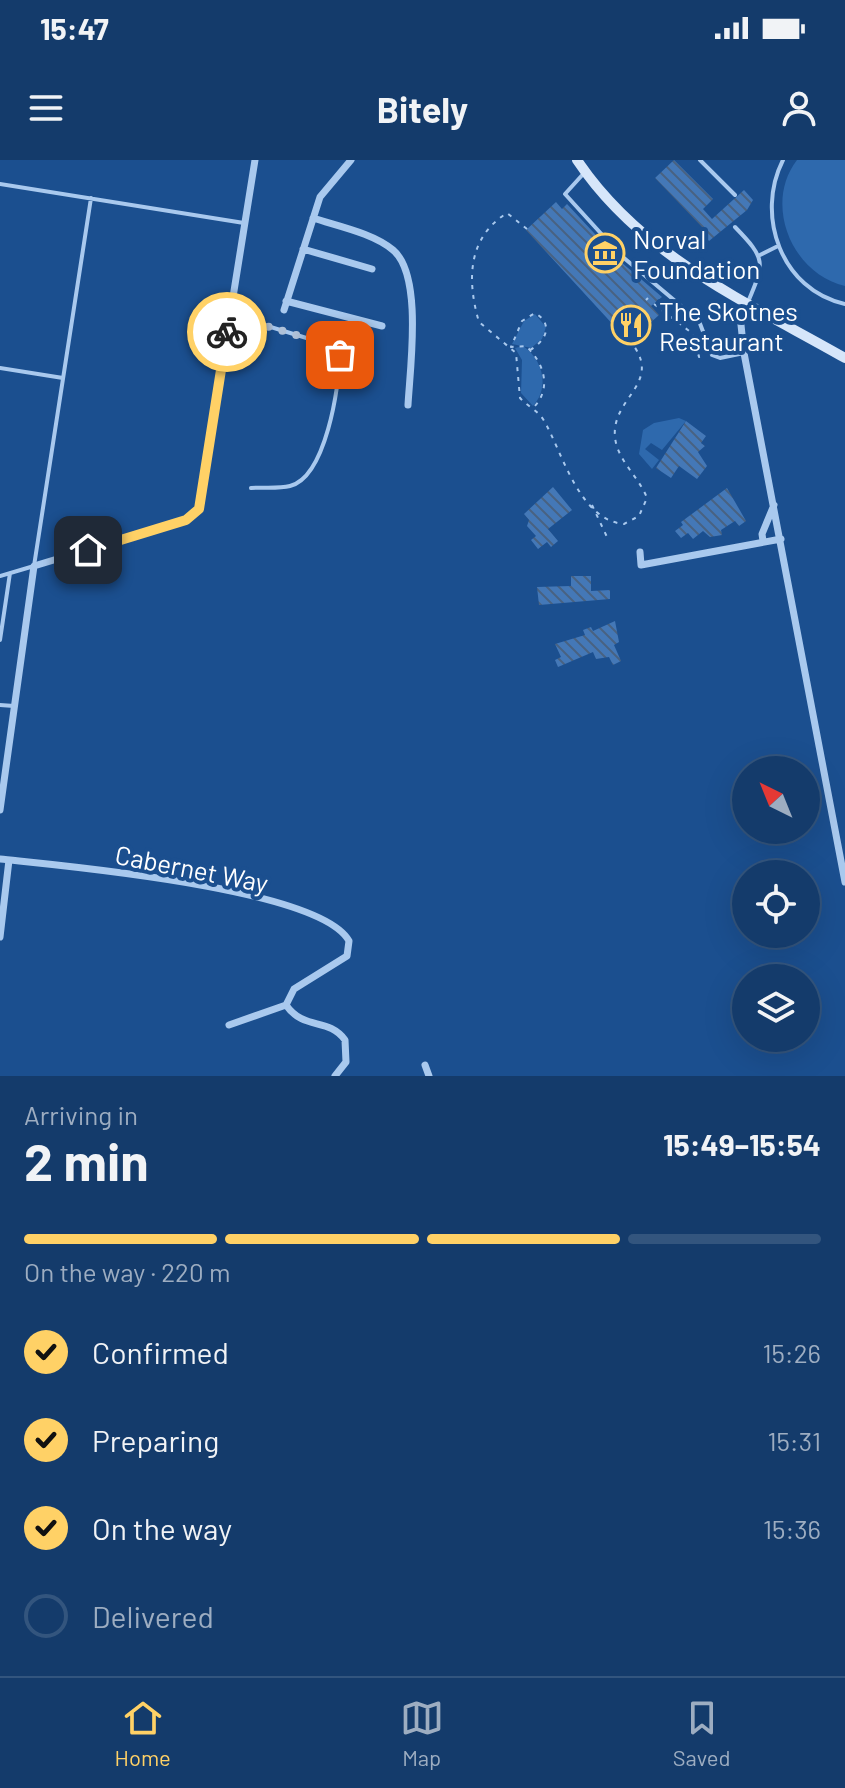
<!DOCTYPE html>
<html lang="en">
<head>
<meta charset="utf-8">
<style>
  body { margin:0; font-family:Barlow,sans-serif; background:#1d4271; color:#f1f3f6; height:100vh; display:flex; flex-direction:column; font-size:30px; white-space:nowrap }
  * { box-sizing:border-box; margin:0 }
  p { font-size:26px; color:#9dadc1 }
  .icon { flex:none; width:44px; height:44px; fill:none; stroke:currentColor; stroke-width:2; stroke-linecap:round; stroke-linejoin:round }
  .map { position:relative; height:916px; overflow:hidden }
  .details { display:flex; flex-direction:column; background:#143b6b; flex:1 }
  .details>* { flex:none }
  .needle { width:52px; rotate:317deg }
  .buttons { position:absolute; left:732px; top:596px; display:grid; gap:16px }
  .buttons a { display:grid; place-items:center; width:88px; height:88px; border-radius:50%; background:#143b6b; box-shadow:0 8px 32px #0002,0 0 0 2px #33557e; font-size:40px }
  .pin { position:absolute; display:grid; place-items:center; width:68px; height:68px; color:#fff; margin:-34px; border-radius:16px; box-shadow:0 4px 12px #0006 }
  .courier { position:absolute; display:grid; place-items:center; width:80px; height:80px; margin:-40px; border:6px solid #ffd166; border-radius:50%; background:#fff; color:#222; box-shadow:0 2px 10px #0007 }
  .headline em { font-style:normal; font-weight:700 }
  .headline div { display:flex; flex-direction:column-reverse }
  .headline { display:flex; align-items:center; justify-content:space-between; height:136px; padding:0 24px }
  h1 { font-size:52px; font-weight:700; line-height:60px }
  .bar { display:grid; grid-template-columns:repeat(4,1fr); gap:12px 8px; align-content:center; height:96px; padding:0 24px }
  .bar i { height:10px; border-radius:6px; background:#33557e }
  .bar .current { background:#ffd166 }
  .bar p { grid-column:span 4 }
  ol { padding:0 24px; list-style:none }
  li { display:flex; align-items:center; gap:24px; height:88px }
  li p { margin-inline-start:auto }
  li .icon { padding:8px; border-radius:50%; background:#ffd166; color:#111; stroke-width:4 }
  li:last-child { color:#9dadc1 }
  li i { width:44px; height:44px; border:4px solid #33557e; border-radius:50% }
  .status { display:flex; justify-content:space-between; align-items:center; height:56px; padding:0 40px; background:#143b6b; direction:ltr }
  .status svg { height:22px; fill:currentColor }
  header { display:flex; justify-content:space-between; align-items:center; height:104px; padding:0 24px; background:#143b6b; font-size:36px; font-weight:700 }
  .tab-bar { display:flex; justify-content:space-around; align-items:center; height:112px; border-top:2px solid #33557e; background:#143b6b; font-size:22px; color:#9dadc1 }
  .tab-bar a { display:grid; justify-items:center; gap:4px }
  .tab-bar .current { color:#ffd166 }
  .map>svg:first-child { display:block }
</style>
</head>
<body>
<div class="status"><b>15:47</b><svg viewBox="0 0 49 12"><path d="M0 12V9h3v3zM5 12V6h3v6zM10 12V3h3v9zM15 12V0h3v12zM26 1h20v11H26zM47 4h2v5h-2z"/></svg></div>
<header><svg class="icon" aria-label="menu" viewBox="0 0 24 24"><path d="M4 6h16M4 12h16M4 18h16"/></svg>Bitely<svg class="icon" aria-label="person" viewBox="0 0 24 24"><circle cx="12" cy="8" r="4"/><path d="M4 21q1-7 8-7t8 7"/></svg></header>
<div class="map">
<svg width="845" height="916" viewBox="0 0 845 916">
  <defs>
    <pattern id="building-back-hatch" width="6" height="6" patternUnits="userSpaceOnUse" patternTransform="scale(2)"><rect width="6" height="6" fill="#4478b7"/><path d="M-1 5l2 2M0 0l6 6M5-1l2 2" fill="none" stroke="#486282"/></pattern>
  </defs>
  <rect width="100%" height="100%" fill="#1b4f8f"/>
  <path fill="#2e69ad" d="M797,0H845V126C792,114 763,44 797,0Z
    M535,154L546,167L542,179L531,188L512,184L524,161Z
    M523,186C543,199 550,228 533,246L521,233L522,200L515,188Z
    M679,258L686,261L662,290L651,283L645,289L659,300L652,309L639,294L643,270L654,263Z"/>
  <path fill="url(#building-back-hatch)" d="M674,0L713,39L703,49L712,59L744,30L753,40L747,50L709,81L700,71L703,68L655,18Z
    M556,42L562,49L567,44L621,102L662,137L651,146L659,155L629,182L526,70Z
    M686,261L706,276L701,283L705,286L698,292L707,306L697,319L679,306L671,318L656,308Z
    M553,327L572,350L548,369L558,381L551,387L547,382L538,389L531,380L536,376L527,366L529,360L524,354Z
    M727,328L746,361L739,366L735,361L721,370L722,375L710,377L703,371L693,379L688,373L681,378L675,371L683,365L681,362Z
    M571,416H591V431L610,430V439L539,445L537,427L571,426Z
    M615,461L619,482L614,485L621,501L613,505L609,497L596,499L593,492L558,507L555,500L561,497L555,484L585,475L583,470L591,467L593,471Z"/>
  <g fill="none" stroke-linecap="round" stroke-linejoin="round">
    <path stroke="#a9c9ee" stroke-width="2" stroke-dasharray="4 6" stroke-linecap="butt" d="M527,69L507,53C467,78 467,121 479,162L516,193L520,238C527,246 537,250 543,259C562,290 578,360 624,364L639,356L647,338C639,317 617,300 615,277C611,237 665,223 630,181
      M646,140L648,138
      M654,144L693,174L699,197L705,196
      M530,190C546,181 554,164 535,153L522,161L511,187L526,186C544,203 552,228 534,247
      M592,345L607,377"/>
    <path stroke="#a9c9ee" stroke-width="4" d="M700,0L735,35
      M783,0C755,55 781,130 845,144
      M585,12L565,34L616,90
      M0,24L244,63
      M735,67C766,99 765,102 748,142
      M760,95L778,86
      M624,98L699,161L712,195L720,198L744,193
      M232,155L326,184L340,195C339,227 326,317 290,326C278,329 263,327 251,328
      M0,208L63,218
      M0,416L34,406L91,38
      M0,480L10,413
      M0,545L14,546"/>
    <path stroke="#a9c9ee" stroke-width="7" d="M313,58C337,66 373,73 393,90C423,115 410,208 408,245
      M303,89L372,109
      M286,141L382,166
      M747,144L741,165L744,193L845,722
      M284,150L320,37L351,0
      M763,381L762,374L774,345
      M640,392L641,405L781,379
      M0,650L34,406L186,360L199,349L255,0
      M0,699C64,706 320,728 349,781L347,796L294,829L286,845
      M0,777L9,700
      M286,845C304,871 328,857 345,880L346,902L335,916
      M229,865L286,845
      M425,905L429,916"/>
    <path stroke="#d6e6fa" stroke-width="10" d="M577,0C642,97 747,142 845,198"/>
  </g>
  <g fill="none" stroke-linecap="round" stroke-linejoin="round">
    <path stroke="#afc1d8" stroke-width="8" stroke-dasharray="0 14.4" d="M227,172L230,155L326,184L340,195"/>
    <path stroke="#ffd166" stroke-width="10" d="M88,390L186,360L199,349L227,172"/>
  </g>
  <defs>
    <g id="museum-ring" transform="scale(2)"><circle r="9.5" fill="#1b4f8f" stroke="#ffd166" stroke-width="1.5"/><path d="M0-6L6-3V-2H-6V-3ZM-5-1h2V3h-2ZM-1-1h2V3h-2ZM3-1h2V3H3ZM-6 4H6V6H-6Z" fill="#ffd166"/></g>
    <g id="restaurant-ring" transform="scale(2)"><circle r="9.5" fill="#1b4f8f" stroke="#ffd166" stroke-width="1.5"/><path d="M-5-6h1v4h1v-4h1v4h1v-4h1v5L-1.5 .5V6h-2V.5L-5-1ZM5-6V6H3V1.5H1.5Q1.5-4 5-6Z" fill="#ffd166"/></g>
  </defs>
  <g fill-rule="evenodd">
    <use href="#museum-ring" x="605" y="93"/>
    <use href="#restaurant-ring" x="631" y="165"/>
  </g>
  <g text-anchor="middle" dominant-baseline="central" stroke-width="8" stroke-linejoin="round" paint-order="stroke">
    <g font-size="26" fill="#fff" stroke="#1b4f8f" text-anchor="start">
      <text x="633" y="78">Norval<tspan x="633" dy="30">Foundation</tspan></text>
      <text x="659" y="150">The Skotnes<tspan x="659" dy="30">Restaurant</tspan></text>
    </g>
    <g font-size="26" fill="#fff" stroke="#1b4f8f">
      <text transform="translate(192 708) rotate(11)">Cabernet Way</text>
    </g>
  </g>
</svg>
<div class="buttons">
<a><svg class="needle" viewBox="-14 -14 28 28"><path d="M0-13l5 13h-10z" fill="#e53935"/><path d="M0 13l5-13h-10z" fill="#9dadc1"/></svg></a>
<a><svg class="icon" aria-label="locate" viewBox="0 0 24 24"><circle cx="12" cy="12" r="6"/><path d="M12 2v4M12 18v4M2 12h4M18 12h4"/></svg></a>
<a><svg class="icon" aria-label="layers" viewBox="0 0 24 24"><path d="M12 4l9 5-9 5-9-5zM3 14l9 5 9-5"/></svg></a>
</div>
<div class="pin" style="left:340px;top:195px;background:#ea580c"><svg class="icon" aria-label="bag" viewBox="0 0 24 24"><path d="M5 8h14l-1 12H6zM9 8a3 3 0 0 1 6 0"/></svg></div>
<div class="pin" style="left:88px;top:390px;background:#1f2937"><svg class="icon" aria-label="home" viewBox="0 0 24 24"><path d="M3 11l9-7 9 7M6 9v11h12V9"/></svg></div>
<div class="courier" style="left:227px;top:172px"><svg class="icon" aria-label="bike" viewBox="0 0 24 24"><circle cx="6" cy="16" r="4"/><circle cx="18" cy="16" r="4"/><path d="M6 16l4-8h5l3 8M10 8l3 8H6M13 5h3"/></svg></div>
</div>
<section class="details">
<div class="headline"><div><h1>2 min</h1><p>Arriving in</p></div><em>15:49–15:54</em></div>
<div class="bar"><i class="current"></i><i class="current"></i><i class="current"></i><i></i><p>On the way · 220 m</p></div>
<ol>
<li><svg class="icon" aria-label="check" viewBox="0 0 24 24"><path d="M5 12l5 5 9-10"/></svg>Confirmed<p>15:26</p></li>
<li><svg class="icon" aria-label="check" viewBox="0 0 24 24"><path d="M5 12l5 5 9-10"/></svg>Preparing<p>15:31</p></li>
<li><svg class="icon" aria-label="check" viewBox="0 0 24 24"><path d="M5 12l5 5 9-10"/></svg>On the way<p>15:36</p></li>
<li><i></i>Delivered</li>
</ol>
</section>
<nav class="tab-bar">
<a class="current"><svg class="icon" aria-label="home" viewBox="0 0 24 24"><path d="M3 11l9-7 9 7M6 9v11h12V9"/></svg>Home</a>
<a><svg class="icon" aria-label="map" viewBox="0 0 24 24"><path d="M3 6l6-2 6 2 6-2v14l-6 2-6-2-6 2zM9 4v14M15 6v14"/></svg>Map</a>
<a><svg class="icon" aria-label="saved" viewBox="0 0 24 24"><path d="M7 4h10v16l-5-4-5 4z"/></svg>Saved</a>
</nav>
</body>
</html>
